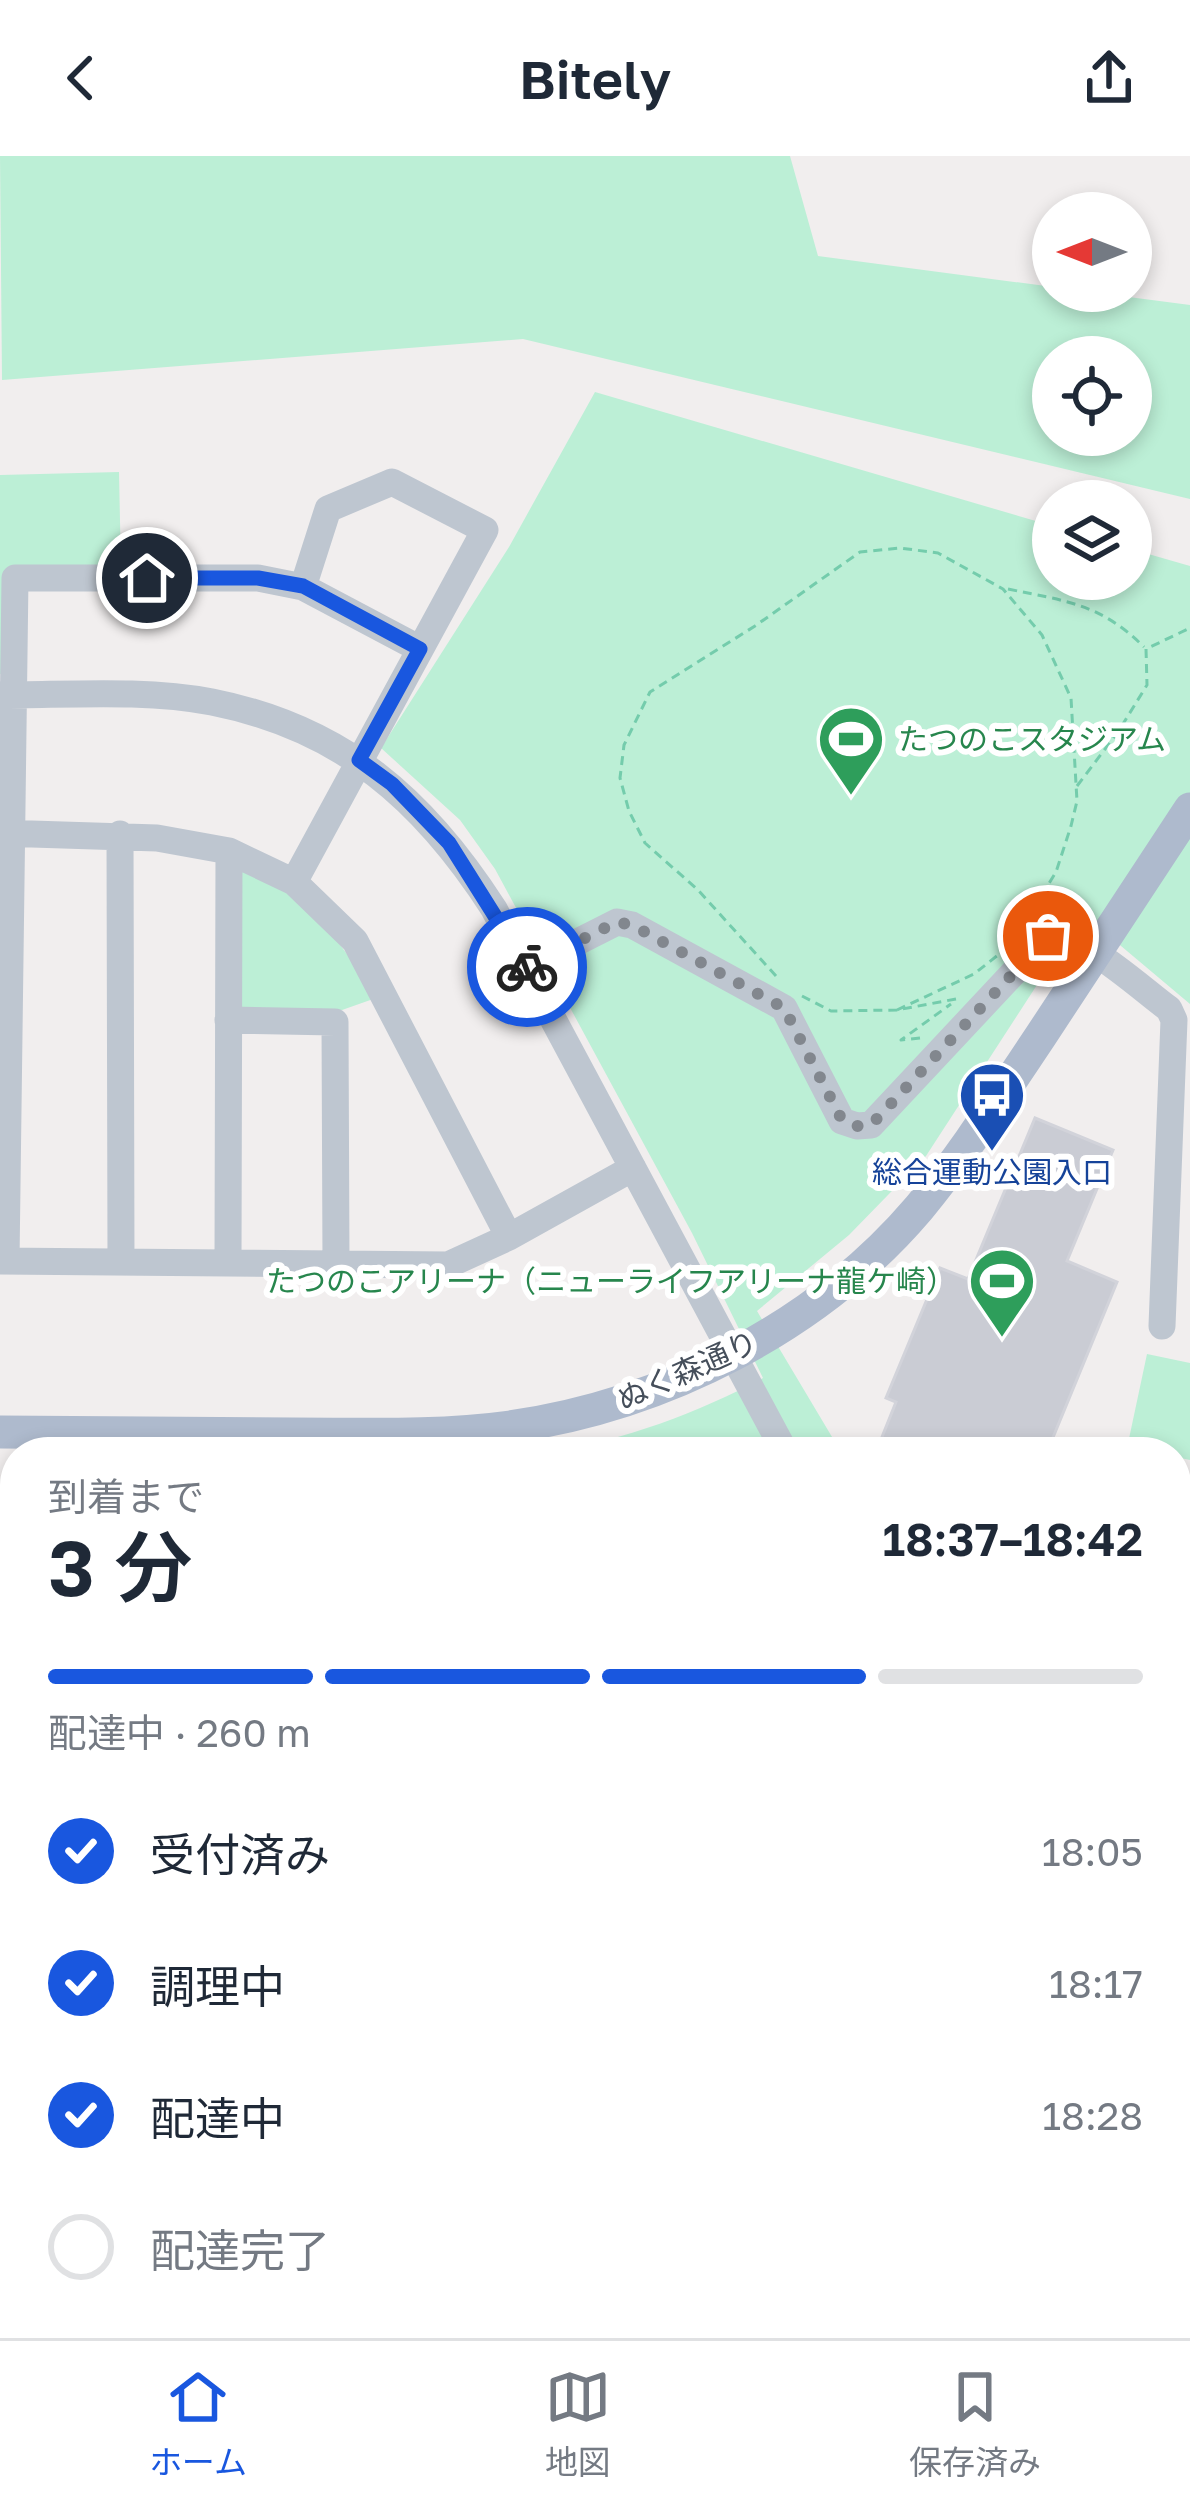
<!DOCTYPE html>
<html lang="ja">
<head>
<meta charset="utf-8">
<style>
  body { margin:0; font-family:"Golos Text","Noto Sans JP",sans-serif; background:#f6f6f7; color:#1f2937; height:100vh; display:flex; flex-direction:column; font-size:45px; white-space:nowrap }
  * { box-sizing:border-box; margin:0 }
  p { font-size:39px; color:#747a83 }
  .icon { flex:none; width:66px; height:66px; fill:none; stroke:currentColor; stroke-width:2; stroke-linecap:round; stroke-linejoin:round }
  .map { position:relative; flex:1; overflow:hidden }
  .side { position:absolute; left:0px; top:1281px; width:1191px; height:903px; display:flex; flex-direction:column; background:#fff; border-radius:48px 48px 0 0; box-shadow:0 6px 18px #0003 }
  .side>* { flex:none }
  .needle { width:78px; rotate:270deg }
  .tools { position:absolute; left:1032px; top:36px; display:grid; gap:24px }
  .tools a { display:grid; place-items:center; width:120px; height:120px; border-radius:50%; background:#fff; box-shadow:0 6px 18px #0003; font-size:60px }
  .pin { position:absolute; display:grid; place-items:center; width:102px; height:102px; color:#fff; margin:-51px; border:6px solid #fff; border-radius:50%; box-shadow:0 3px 12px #0007 }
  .courier { position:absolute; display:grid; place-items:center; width:120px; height:120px; margin:-60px; border:9px solid #1957df; border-radius:50%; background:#fff; color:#222; box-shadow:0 3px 15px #0007 }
  .summary em { font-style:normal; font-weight:600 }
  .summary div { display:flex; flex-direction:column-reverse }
  .summary { display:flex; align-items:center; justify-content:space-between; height:204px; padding:0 48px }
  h1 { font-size:78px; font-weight:600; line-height:90px }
  .bar { display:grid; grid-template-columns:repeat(4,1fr); gap:18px 12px; align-content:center; height:144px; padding:0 48px }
  .bar i { height:15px; border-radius:9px; background:#e0e1e3 }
  .bar .current { background:#1957df }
  .bar p { grid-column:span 4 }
  ol { padding:0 48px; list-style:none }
  li { display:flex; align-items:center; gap:36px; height:132px }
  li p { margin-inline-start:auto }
  li .icon { padding:12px; border-radius:50%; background:#1957df; color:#fff; stroke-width:4 }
  li:last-child { color:#747a83 }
  li i { width:66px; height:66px; border:6px solid #e0e1e3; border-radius:50% }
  header { display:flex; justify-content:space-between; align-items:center; height:156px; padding:0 48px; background:#fff; font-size:54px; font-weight:600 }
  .dock { display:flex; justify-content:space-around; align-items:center; height:168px; border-top:3px solid #e0e1e3; background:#fff; font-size:33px; color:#747a83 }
  .dock a { display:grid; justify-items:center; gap:6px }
  .dock .current { color:#1957df }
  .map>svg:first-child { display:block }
</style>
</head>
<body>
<header><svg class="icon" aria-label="back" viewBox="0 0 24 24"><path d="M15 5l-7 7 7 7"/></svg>Bitely<svg class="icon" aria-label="share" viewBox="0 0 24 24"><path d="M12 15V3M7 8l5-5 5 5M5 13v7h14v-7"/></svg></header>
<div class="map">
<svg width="1190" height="2182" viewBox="0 0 1190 2182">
  <rect width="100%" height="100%" fill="#f1eeee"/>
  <path fill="#bcefd6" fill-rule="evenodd" d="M0,0H790L818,100L1053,131V135H1083L1190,149V343L523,183L2,224ZM1053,201H1131V279H1053Z
    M595,236L1053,370V423H1131V393L1190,410V848L1083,758L926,1000L849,1079L757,1155L841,1296H550C622,1285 700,1256 763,1222L692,1077L495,713L460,664L381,592L509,391Z
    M119,316L121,413L8,411L4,518H0V319Z
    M238,708C310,744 334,775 376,842L342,854L237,853Z
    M1147,1198L1190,1207V1304L1176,1301V1296L1127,1292Z
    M1176,1347L1190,1353V1466L1176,1495Z
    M228,2169H1015L1010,2182H236Z"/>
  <path fill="#89cbeb" d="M529,2169H578L582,2174L573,2182H534L526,2173Z
    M710,2169H762L758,2182H712Z"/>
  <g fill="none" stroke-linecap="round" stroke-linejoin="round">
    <path stroke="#89cbeb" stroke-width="33" d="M1176,1596L1190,1595
      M949,2182L956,2169"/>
  </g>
  <path fill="#caccd4" stroke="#d2d3da" stroke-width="3" d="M1035,962L1113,994L1067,1105L1117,1126L1047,1296H876L896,1246L886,1242L940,1112L968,1123Z
    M0,2140H15V2176H0Z"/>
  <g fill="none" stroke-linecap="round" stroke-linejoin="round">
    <path stroke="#74ccac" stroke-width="3" stroke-dasharray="9 6" stroke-linecap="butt" d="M1008,433C1066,445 1101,448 1144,491
      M1077,630L1118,576L1147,529L1146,493L1190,472
      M776,820L698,734L645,687L629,655L620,622L624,589L650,536L755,470L860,396L900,392L938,397L1003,433L1042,479L1071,542L1077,645L1071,670L1056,716L1020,774
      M802,840L831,855L897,854
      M956,843L897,854L974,818L998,799
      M920,882L901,884L951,848
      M1176,1324L1190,1329
      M1176,1557L1187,1553L1190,1542
      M385,2182L386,2169
      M671,2182L674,2169
      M885,2182L890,2169"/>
    <path stroke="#bec6d0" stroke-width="27" d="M303,431L420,493
      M0,539C69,539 144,533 212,546C343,572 424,644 494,753L785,1296
      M0,677L157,682L229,695L294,726L355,785L509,1081
      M120,678L121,1106
      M526,812L617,766L632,769L784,852L842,965L857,970L871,969L1048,780C1082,777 1140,832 1169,853L1174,864L1162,1170
      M228,864L335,866L336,1108
      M0,1105L448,1109L509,1081L633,1012
      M6,1105L15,422H258L303,431L328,353L392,326L485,374L294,726
      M228,1107L229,695
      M0,1568H15
      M1176,1717L1190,1725
      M1176,1842L1190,1848
      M0,1946H15
      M1176,1977L1190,1982
      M1176,2104L1190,2106
      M207,2182V2169
      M1026,2182L1033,2169"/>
    <path stroke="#aebacd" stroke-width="33" d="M0,1276C97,1276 194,1277 292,1278C364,1278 437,1281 510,1271C664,1249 818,1171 919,1052C964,998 1001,939 1040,881C1090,805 1140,729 1190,653"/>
  </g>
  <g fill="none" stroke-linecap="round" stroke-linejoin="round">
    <path stroke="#82878e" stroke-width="12" stroke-dasharray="0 21.6" d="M527,811L617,766L632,769L784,852L842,964L857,970L871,969L1048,780"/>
    <path stroke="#1957df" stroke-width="15" d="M147,422H258L303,430L420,493L359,604L392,628L449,687L527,811"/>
  </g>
  <defs>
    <g id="stadium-pin" transform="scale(3.45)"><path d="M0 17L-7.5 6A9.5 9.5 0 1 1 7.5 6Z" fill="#2e9e5b" stroke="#fff"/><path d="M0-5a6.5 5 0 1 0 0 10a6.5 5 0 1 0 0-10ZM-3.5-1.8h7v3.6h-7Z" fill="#fff"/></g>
    <g id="bus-pin" transform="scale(3.45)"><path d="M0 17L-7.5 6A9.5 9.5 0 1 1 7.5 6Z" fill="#1a4fb4" stroke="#fff"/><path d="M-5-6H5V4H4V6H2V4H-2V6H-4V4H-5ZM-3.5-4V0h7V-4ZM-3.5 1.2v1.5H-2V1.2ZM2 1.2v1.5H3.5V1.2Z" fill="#fff"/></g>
  </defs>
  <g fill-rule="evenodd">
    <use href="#stadium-pin" x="851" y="583"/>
    <use href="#bus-pin" x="992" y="939"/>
    <use href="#stadium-pin" x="1002" y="1125"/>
  </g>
  <g text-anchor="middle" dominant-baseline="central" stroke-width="12" stroke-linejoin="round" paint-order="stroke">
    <g font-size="30" fill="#27864d" stroke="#fff" text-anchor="start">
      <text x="898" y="583">たつのこスタジアム</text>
      <text x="956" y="1125" text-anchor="end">たつのこアリーナ（ニューライフアリーナ龍ケ崎）</text>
    </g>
    <g font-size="30" fill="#164399" stroke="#fff">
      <text x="992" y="1016">総合運動公園入口</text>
    </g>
    <g font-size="30" fill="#464f5b" stroke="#fff">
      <text transform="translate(687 1214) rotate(-24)">ぬく森通り</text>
    </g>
  </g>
</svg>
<div class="tools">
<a><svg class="needle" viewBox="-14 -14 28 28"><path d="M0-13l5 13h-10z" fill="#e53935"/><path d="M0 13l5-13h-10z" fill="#747a83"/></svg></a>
<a><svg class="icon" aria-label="locate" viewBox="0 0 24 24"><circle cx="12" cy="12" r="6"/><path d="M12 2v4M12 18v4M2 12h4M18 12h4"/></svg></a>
<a><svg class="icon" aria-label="layers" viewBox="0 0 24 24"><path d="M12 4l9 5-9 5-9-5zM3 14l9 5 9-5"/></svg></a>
</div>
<div class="pin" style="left:1048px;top:780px;background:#ea580c"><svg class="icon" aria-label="bag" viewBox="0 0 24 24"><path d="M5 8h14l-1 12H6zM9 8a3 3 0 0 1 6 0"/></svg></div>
<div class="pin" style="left:147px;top:422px;background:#1f2937"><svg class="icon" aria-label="home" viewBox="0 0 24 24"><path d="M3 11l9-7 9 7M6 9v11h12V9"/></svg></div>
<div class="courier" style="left:527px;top:811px"><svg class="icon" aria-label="bike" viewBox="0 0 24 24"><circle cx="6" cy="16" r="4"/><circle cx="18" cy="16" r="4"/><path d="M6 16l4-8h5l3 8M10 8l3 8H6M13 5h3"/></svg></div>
<section class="side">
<div class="summary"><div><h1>3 分</h1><p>到着まで</p></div><em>18:37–18:42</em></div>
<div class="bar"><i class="current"></i><i class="current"></i><i class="current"></i><i></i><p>配達中 · 260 m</p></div>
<ol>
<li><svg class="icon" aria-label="check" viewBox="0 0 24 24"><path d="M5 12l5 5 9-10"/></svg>受付済み<p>18:05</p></li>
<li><svg class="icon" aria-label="check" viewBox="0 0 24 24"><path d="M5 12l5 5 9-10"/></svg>調理中<p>18:17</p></li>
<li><svg class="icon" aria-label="check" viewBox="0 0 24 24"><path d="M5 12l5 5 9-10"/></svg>配達中<p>18:28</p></li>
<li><i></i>配達完了</li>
</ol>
</section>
</div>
<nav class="dock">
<a class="current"><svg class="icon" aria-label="home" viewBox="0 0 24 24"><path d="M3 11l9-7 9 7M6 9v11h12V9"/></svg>ホーム</a>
<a><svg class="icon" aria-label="map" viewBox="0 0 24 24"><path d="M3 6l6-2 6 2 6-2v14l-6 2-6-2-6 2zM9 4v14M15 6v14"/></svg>地図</a>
<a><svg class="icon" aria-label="saved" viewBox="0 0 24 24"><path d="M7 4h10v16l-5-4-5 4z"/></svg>保存済み</a>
</nav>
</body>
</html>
